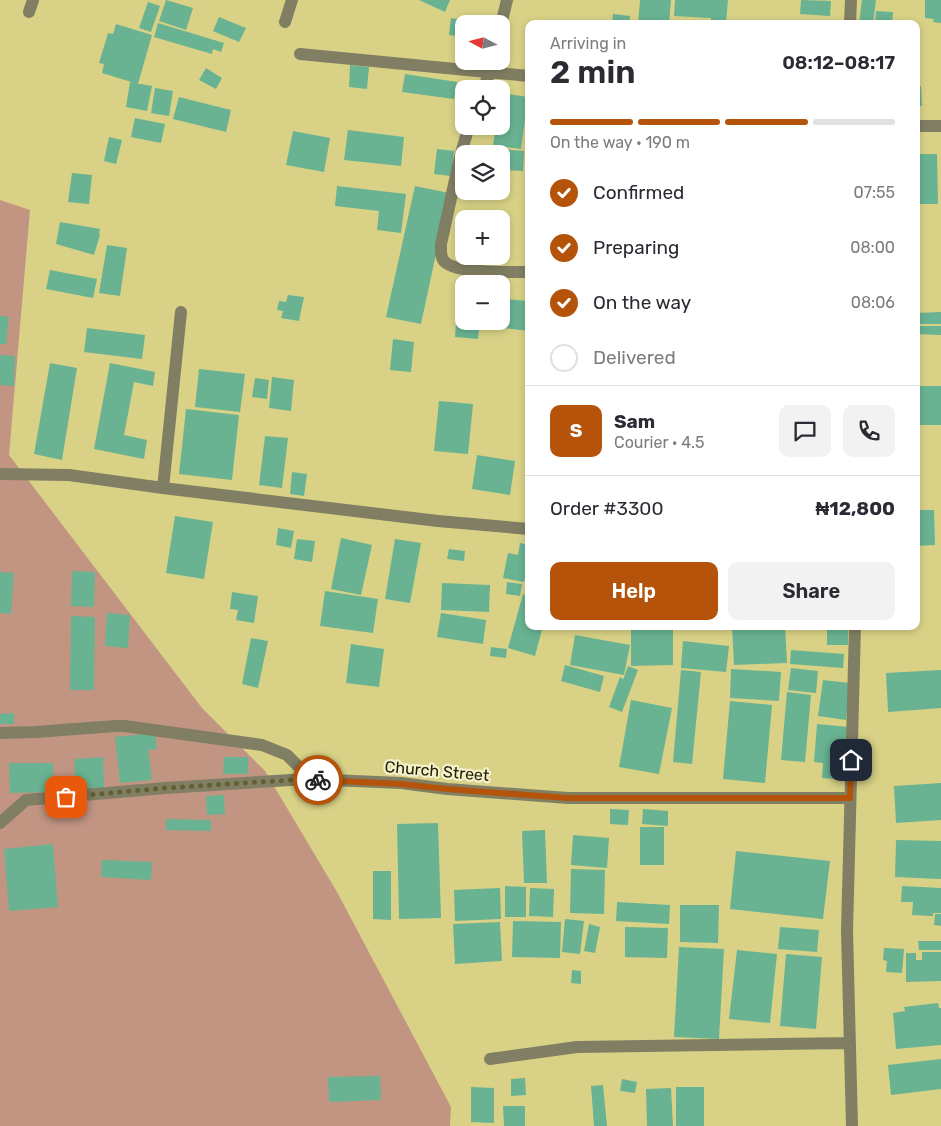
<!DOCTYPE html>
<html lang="en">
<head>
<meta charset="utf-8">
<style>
  body { margin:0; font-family:Rubik,sans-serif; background:#f2f2f3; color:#2b2b33; height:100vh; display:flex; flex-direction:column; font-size:19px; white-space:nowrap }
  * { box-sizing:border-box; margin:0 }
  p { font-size:16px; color:#7c7c81 }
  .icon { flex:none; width:28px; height:28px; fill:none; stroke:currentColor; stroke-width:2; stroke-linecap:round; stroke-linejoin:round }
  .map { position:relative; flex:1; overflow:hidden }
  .details { position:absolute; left:525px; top:20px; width:395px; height:610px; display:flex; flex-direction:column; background:#fff; border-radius:10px; box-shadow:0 2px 8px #0003 }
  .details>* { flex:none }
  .needle { width:32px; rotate:277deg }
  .buttons { position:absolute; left:455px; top:15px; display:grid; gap:10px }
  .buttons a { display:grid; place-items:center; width:55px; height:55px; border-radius:10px; background:#fff; box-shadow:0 2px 8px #0003; font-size:25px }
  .pin { position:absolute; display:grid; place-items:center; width:42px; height:42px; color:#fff; margin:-21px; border-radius:10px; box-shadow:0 2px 8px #0006 }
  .courier { position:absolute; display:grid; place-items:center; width:50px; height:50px; margin:-25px; border:4px solid #b45309; border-radius:50%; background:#fff; color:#222; box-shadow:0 1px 6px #0007 }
  .headline em { font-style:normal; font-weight:600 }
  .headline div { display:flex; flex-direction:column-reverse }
  .headline { display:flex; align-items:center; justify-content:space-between; height:85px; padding:0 25px }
  h1 { font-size:32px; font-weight:600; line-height:38px }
  .bar { display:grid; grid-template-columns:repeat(4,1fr); gap:8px 5px; align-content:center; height:60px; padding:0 25px }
  .bar i { height:6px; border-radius:4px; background:#e1e1e2 }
  .bar .on { background:#b45309 }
  .bar p { grid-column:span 4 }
  .line { display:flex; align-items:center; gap:12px; padding:0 25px; border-top:1px solid #e1e1e2 }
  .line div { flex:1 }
  .round { display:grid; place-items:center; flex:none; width:52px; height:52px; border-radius:10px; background:#f2f2f3 }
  ol { padding:0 25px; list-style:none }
  li { display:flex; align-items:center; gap:15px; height:55px }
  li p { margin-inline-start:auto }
  li .icon { padding:5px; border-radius:50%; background:#b45309; color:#fff; stroke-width:4 }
  li:last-child { color:#7c7c81 }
  li i { width:28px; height:28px; border:2px solid #e1e1e2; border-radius:50% }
  .action { display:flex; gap:10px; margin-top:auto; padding:10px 25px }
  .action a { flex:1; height:58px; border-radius:10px; background:#b45309; color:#fff; font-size:20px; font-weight:600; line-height:58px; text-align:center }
  .action a+a { background:#f2f2f3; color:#2b2b33 }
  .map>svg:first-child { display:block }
</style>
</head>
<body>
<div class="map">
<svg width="941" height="1126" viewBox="0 0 941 1126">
  <rect width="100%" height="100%" fill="#d9d286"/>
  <path fill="#c29583" d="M0,200L30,210L9,455L202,708L265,771L337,892L451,1107L450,1126H0Z"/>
  <path fill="#69b392" d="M166,0L193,8L186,30L159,21Z
    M419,0H450L445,12Z
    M640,0H671L669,24H638Z
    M675,0H728L726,22L711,21V18L674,16Z
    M801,0L831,1L830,16L800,14Z
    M862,0H876L873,24H859Z
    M925,0H941V23L933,22L934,19L925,18Z
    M148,2L160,6L151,32L139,28Z
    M876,11L893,12L892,24H875Z
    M613,14L630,16L629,24H612Z
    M219,17L246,28L239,42L213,31Z
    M451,18L468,21V24H464V37L449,35Z
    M158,23L224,43L221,52L213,49L212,54L154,37Z
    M116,24L152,35L138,84L102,73L104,64L99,63L108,33L113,34Z
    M350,65L369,67L367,89L349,87Z
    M206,68L222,78L216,89L199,80Z
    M405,74L457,82L454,99L402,92Z
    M130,82L152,86L147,111L126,107Z
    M921,86L922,106H916V87Z
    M155,88L173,91L169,116L151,113Z
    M501,93L528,97L521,149L493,145L496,126H501L500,132H505L506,127H501Z
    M179,97L231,110L226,132L173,119Z
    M135,118L165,124L161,143L131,137Z
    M348,130L404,137L401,166L344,160Z
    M293,131L330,138L324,172L286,165Z
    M109,137L122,140L116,164L104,161Z
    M437,149L454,151L451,176L434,174Z
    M499,149L524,151L523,171L501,170V154H499Z
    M916,154H937L938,204H916Z
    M72,173L92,175L89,204L68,202Z
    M337,186L406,194L401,233L377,230L379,211L335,206Z
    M415,186L449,193L421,324L386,317Z
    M60,222L100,229L99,234L100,235L94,255L56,244Z
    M107,245L127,248L120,296L99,293Z
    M50,270L97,279L93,298L46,289Z
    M288,295L304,297L299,321L281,318L283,311L277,310L279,301L286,302Z
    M506,299L529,301V331L503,328Z
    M457,311L464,312V321H480L478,339L455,337Z
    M941,312V324H916V313Z
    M0,316L9,317L6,344H0Z
    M916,326H941V335L916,334Z
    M87,328L145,335L142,359L84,352Z
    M393,339L414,342L411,372L390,370Z
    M0,355L15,356L14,386L0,385Z
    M50,363L77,368L62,460L34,454Z
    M110,363L155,372L153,386L134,382L124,435L147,440L144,459L94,449Z
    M199,369L245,374L240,412L195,407Z
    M272,377L294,380L291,411L269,408Z
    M255,378L269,380L267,399L252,397Z
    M916,386H941V425H916Z
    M439,401L473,404L468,454L434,451Z
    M186,409L239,415L232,480L179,474Z
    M265,436L288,438L282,488L259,485Z
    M477,455L515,461L510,495L472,489Z
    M292,472L307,474L304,496L290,494Z
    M916,510H934L935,545L916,546Z
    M175,516L213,522L204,579L166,573Z
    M278,528L294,531L291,548L276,545Z
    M341,538L372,545L361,595L331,589Z
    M297,539L315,541L312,562L294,559Z
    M395,539L421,543L410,603L385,599Z
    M520,543L529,545V559L524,582L503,578L508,553L518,555Z
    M449,549L465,551L464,561L447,559Z
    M72,571L95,572L94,607L71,606Z
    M0,572L14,573L11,614L0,613Z
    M507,582L522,584L520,596L506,594Z
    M442,583L490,585L489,612L441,610Z
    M325,591L378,599L373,633L320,626Z
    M232,592L258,596L254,623L236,620L238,610L230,609Z
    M523,594L529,596V626H543L535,656L508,648Z
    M107,613L130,615L128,648L105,646Z
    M441,613L486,620L483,644L437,637Z
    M71,616L95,617L94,690H70Z
    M631,626H673V665L631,666Z
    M732,626H785L787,663L734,665Z
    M827,626H848V645H827Z
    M575,635L630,645L624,675L570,665Z
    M251,638L268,641L258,688L242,684Z
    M683,641L729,646L726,672L681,668Z
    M351,644L384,649L379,687L346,683Z
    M491,647L507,649L506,658L490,656Z
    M791,650L844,654L843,668L790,664Z
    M565,665L604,676L600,692L561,681Z
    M628,666L638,670L622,712L609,707L620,677L623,679V680Z
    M791,668L818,671L816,693L788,690Z
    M731,669L781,672L779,701L730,698Z
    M681,670L701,672L692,764L673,762Z
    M941,670V708L888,712L886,673Z
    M823,680L850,683L846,720L818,716Z
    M787,692L811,695L805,762L781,760Z
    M631,700L672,708L659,774L619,767Z
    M730,701L772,705L765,783L723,779Z
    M14,713V724H0V714Z
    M817,724L849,727L846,766H837L836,779L822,778L823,763L814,762Z
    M155,733L157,749L148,750L152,780L120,783L115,737Z
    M103,757L104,789L76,791L74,759Z
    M224,757H248V774H223Z
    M9,763H53V792L10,793Z
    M941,783V820L896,823L894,786Z
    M224,795L225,814L207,815L206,796Z
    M610,809L629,810L628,825L610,824Z
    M643,809L668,811V826L642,824Z
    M166,819L211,820V831L166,830Z
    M438,823L441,918L399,919L397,824Z
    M640,827H664V865H640Z
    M545,830L547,883H524L522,831Z
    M573,835L609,838L607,868L571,865Z
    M896,840L941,841V879L895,877Z
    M53,844L58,907L9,911L4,849Z
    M736,851L830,861L823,919L730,909Z
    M102,860L152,862L151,880L101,877Z
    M571,869L605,870L604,914L570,913Z
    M373,871H391V920L373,919Z
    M505,886L526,887V917H505Z
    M902,886L941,888V913H933V916L912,915L913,902H901Z
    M500,888L501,919L455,921L454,890Z
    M530,888L554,889L553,917L529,916Z
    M617,902L670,905L669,924L616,921Z
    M680,905H719L718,943L680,942Z
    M935,914H941V926L934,925Z
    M565,919L584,921L580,954L562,952Z
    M513,921L561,922L560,958L512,957Z
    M500,922L502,961L455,964L453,924Z
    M589,924L600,927L595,953L584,951Z
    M625,927L668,928L667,958L625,957Z
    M780,927L819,930L817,952L778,949Z
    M918,941H941V950H919Z
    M679,947L724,949L719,1039L674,1037Z
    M884,948L904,949L902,973L886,972L887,961L883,960Z
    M737,950L777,954L770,1023L729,1019Z
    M922,952H941V981L906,982V953H916V960H922Z
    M786,954L822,957L816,1029L780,1026Z
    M572,970L581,971V984L571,983Z
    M938,1003L939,1008H941V1045L896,1049L893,1013L905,1011L904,1007Z
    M941,1059V1089L891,1095L888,1065Z
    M380,1076L381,1100L329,1102L328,1077Z
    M525,1078L526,1095L511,1096V1079Z
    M622,1079L637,1082L635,1093L620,1091Z
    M603,1085L607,1126H594L591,1086Z
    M471,1087L494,1088V1123L471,1122Z
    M676,1087H704V1126H676Z
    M671,1088L673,1126H647L646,1089Z
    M503,1106H525V1126H504Z"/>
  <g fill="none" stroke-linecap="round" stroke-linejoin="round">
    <path stroke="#817f63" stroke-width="12" d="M29,12L33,0
      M285,22L292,0
      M850,24L851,0
      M501,25L507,0
      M300,54L529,76
      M483,89L490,72L493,61
      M469,126L460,157L441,244C441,250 440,258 445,262C457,274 511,272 529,272
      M916,126H941
      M0,474L69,475L163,488L438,521L529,529
      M163,488L181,312
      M0,733L35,732L116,726H124L262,745L287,755L301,769L307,779
      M0,823L26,800L165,788L307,779L401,783L447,789L568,798H850
      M490,1059L577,1047L849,1043
      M852,1126L847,931L855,626"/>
  </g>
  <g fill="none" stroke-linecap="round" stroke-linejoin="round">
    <path stroke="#635f30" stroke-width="5" stroke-dasharray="0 9" d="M66,797L165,788L307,779L318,780"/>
    <path stroke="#b45309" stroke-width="6" d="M318,780L401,784L447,789L568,798H850L851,760"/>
  </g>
  <g text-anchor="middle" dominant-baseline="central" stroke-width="4.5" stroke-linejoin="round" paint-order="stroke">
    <g font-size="16" fill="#242102" stroke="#f4f1cc">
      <text transform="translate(437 771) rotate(5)">Church Street</text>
    </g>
  </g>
</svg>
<div class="buttons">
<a><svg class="needle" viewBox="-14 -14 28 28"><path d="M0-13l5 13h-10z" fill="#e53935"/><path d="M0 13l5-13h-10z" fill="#7c7c81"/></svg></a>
<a><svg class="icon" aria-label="locate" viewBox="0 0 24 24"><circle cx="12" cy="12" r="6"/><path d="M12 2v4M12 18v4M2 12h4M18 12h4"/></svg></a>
<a><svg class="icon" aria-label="layers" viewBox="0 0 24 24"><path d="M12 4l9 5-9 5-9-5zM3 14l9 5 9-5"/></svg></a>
<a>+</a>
<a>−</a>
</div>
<div class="pin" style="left:66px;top:797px;background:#ea580c"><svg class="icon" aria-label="bag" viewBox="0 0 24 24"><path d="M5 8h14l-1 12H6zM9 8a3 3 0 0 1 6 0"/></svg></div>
<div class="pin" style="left:851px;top:760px;background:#1f2937"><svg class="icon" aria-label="home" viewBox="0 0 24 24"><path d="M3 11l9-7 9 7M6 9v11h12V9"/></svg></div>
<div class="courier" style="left:318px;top:780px"><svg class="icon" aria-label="bike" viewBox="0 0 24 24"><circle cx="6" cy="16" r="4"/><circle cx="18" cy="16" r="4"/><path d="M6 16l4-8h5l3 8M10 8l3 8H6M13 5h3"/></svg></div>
<section class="details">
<div class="headline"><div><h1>2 min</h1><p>Arriving in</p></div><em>08:12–08:17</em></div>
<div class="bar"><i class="on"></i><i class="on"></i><i class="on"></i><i></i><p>On the way · 190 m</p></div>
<ol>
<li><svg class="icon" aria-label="check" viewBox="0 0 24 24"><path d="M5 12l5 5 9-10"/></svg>Confirmed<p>07:55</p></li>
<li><svg class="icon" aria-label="check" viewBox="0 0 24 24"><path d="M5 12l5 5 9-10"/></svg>Preparing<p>08:00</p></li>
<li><svg class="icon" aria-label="check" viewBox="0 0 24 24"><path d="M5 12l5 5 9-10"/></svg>On the way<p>08:06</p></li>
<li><i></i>Delivered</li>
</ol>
<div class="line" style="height:90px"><b class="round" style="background:#b45309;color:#fff">S</b><div><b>Sam</b><p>Courier · 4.5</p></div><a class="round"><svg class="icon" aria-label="chat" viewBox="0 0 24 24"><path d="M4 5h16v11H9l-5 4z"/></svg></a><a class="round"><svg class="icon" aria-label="phone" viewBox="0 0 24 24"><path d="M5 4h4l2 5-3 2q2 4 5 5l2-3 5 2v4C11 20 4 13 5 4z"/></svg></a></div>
<div class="line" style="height:65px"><div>Order #3300</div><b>₦12,800</b></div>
<div class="action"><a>Help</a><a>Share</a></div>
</section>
</div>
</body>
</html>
